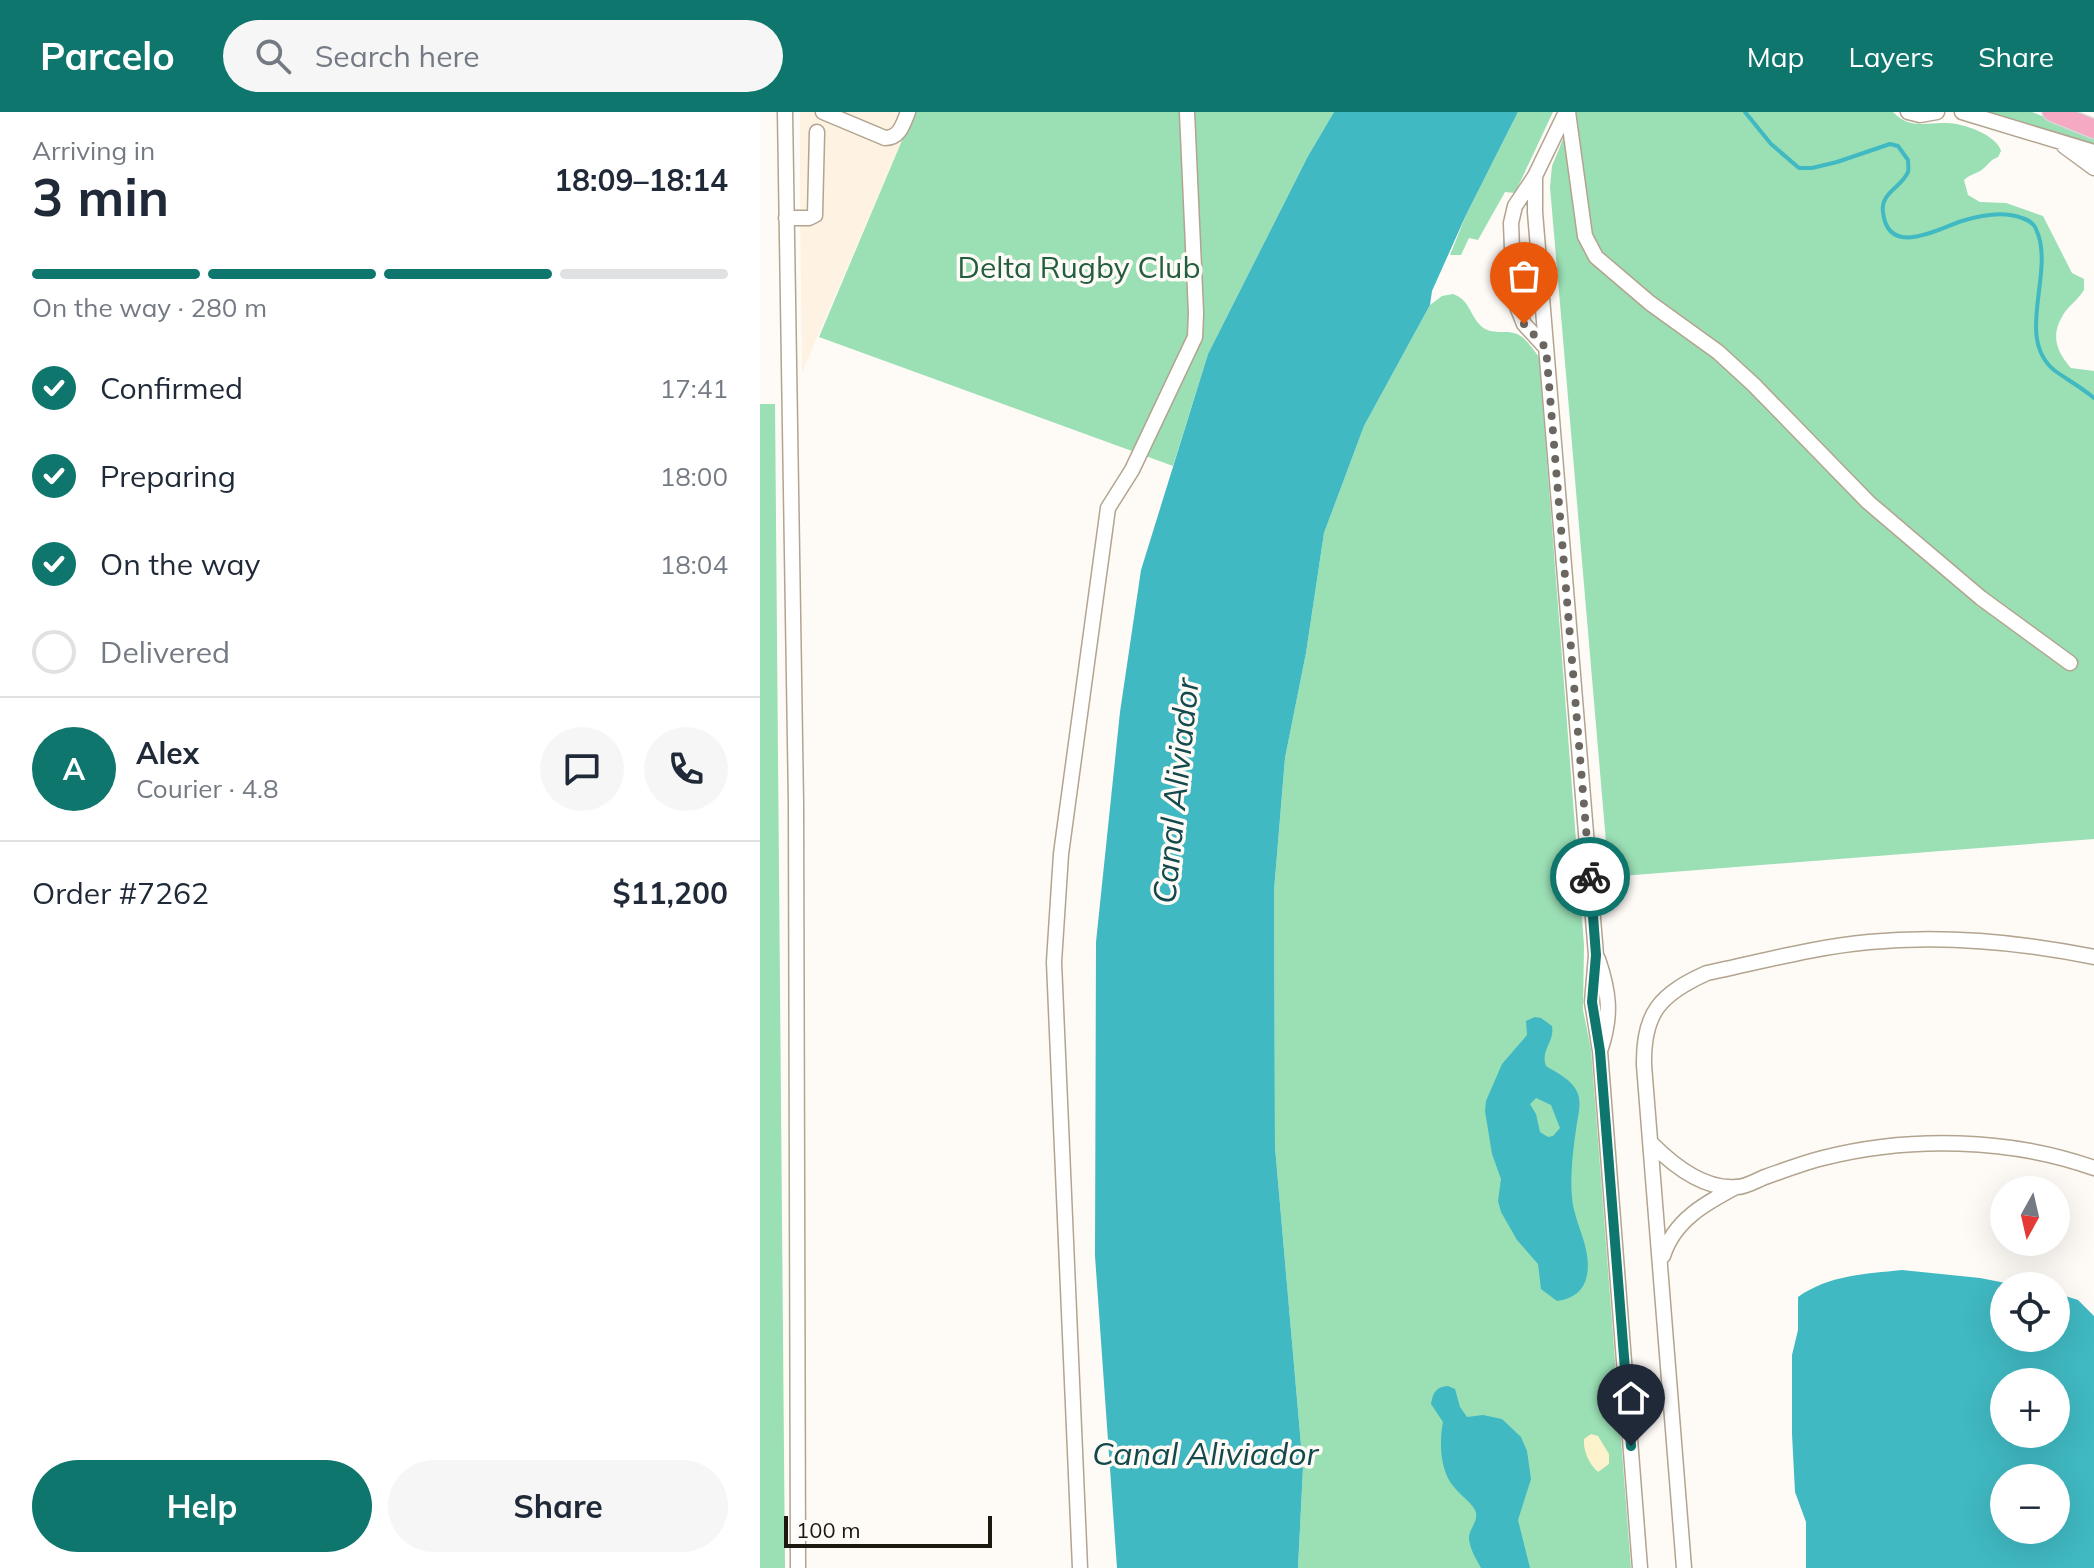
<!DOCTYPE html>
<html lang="en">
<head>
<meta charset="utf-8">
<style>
  body { margin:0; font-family:Mulish,sans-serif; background:#f6f6f7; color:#1f2937; height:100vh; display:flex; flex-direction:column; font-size:30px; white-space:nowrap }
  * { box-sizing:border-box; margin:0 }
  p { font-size:26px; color:#747a83 }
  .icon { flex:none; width:44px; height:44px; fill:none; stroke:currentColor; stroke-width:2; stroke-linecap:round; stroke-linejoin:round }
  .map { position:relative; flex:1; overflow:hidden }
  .sheet { display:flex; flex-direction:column; background:#fff; width:760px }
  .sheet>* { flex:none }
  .needle { width:52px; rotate:188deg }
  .controls { position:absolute; left:1230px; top:1064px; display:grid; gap:16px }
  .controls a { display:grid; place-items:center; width:80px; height:80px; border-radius:50%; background:#fff; box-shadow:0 8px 32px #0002; font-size:40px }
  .scale { position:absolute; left:24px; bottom:20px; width:208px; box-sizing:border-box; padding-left:8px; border:4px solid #1c170f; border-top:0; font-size:22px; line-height:28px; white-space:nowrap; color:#1c170f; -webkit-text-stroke:6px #fefbf7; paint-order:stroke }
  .pin { position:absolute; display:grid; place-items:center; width:68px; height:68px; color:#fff; margin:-82px -34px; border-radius:50% 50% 50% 0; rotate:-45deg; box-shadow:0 0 8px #0007 }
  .pin .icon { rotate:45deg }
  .courier { position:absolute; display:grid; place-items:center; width:80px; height:80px; margin:-40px; border:6px solid #0f766e; border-radius:50%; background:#fff; color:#222; box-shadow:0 2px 10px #0007 }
  .head em { font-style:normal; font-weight:700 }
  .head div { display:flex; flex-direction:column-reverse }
  .head { display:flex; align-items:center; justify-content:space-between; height:136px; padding:0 32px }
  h1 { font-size:52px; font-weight:700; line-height:60px }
  .bar { display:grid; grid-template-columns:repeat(4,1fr); gap:12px 8px; align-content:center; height:96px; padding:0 32px }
  .bar i { height:10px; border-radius:6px; background:#e0e1e3 }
  .bar .on { background:#0f766e }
  .bar p { grid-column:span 4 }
  .line { display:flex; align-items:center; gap:20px; padding:0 32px; border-top:2px solid #e0e1e3 }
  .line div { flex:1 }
  .round { display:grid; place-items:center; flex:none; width:84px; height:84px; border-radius:42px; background:#f6f6f7 }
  ol { padding:0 32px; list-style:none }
  li { display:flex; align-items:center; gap:24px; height:88px }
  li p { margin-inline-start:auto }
  li .icon { padding:8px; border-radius:50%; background:#0f766e; color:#fff; stroke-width:4 }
  li:last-child { color:#747a83 }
  li i { width:44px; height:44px; border:4px solid #e0e1e3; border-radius:50% }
  .cta { display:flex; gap:16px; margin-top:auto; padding:16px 32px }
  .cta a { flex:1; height:92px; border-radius:48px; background:#0f766e; color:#fff; font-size:32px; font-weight:700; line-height:92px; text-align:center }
  .cta a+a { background:#f6f6f7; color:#1f2937 }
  header { display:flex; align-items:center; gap:48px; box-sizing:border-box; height:112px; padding:0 40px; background:#0f766e; color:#fff }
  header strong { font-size:38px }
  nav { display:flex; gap:44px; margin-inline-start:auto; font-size:28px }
  .search { width:560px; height:72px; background:#f6f6f7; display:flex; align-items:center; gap:20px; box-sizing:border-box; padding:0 28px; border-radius:44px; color:#747a83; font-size:30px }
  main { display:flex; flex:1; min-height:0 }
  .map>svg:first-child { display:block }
</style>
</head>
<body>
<header>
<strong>Parcelo</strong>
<div class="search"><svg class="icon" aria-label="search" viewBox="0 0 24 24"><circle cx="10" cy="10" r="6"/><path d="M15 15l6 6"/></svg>Search here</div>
<nav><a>Map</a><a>Layers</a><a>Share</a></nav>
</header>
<main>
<section class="sheet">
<div class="head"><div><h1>3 min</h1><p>Arriving in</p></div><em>18:09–18:14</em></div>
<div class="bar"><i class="on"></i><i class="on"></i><i class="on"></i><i></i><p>On the way · 280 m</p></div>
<ol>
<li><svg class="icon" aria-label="check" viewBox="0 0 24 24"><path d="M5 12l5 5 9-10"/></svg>Confirmed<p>17:41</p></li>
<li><svg class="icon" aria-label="check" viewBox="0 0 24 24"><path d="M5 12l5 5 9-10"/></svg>Preparing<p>18:00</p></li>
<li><svg class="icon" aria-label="check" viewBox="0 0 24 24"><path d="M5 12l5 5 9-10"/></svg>On the way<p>18:04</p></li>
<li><i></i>Delivered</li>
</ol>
<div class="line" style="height:144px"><b class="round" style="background:#0f766e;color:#fff">A</b><div><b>Alex</b><p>Courier · 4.8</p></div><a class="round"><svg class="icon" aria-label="chat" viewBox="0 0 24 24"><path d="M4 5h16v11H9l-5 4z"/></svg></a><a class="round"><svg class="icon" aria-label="phone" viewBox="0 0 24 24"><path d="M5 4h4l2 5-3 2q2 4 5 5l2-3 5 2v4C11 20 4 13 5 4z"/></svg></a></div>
<div class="line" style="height:104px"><div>Order #7262</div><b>$11,200</b></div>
<div class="cta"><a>Help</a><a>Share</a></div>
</section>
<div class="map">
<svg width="1334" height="1456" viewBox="0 0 1334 1456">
  <rect width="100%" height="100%" fill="#fefbf7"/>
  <path fill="#fef3e2" d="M40,0H154L42,261L40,97Z"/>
  <path fill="#9bdfb5" d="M154,0H574L548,44L448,242L413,354L59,225Z
    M758,0H793L755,81L745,80L718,128L709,126L701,143H690L706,103Z
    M814,0H1133C1150,18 1166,10 1187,11C1203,11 1237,23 1241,39L1238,45C1230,48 1230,51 1224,56C1219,61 1210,62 1204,68L1208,83L1220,90L1246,91L1283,104L1312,161L1324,167V178C1318,188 1308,194 1303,203C1290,224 1297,240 1311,256L1334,259V727L849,765L790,75L792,54Z
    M1222,0H1272L1334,25V33Z
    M693,182C710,188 709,202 721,214C732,224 745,217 757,222C766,226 773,237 779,245L824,833L823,898L831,937L871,1456H538L543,1356L515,1035L514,779L525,646L546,541L564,421L604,314L670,193L682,184Z
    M0,292H15L25,1456H0Z"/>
  <path fill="#fcf2cc" d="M831,1322L838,1324L849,1342V1352L838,1360C829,1352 823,1339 824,1327Z"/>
  <path fill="#40b9c2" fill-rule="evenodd" d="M574,0H758L706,103L672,179L670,193L604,314L564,421L546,541L525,646L514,779L515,1035L543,1356L538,1456H357L335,1144L336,830L360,600L381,458L448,242L548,44Z
    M775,905L781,906L792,914C795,930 780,938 786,954C797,961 813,968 818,982C822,994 817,1006 816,1018C813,1037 810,1067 812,1085C814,1112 832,1135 827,1163C824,1179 813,1187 797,1189L781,1177L778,1152L757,1128L741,1100L738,1089L741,1067L732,1042L725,999L726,989L742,952L767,923L766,909ZM776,986L791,993L800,1016L793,1024L788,1025L780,1020L776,1002L770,992Z
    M1142,1158L1220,1166L1261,1174H1244V1226H1296V1181L1318,1188L1334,1204V1456H1046V1410L1035,1380L1032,1322V1243L1038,1218V1185C1069,1163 1105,1162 1142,1158ZM1244,1270H1296V1322H1244ZM1244,1366H1296V1418H1244Z
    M688,1274L695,1277L700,1295L707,1305L723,1303L742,1307L761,1325L767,1339L771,1367L758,1408L770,1456H721C716,1447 710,1437 709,1427C708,1417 720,1409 715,1398C711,1390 700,1383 694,1375C680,1360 679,1330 683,1310L671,1292C673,1280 676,1275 688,1274Z"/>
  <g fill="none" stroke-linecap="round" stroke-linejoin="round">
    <path stroke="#40b9c2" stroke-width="4" d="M985,0L1011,32L1039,56H1052L1077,50L1130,32L1138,34L1148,48C1148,52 1149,56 1148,60C1142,75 1120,81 1123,100C1128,146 1177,117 1202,109C1221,103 1244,99 1262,106C1268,108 1274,111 1276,117C1296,159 1254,225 1294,258C1306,267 1321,275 1334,286"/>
    <g stroke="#b2a48f" stroke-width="17">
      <path id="minor" d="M25,0L36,692L38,1456
        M63,0L125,26C140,26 143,12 148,0
        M808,0L825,124L836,145L890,191L958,240L994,273L1108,390L1149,425L1221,486L1310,551
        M1148,0L1160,3L1177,0
        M1202,0L1334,40
        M1304,34L1334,56
        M775,64V100L836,843L832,890L840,939L880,1456
        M26,106H49L55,103L57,20
        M786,236L764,212L754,187L751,111L755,94L775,64L806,0
        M838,847C849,879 852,903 841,936
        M892,1032C913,1053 945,1078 977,1075C986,1075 997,1068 1005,1065C1025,1058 1043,1051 1063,1046C1149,1024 1250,1026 1334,1056
        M903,1144C914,1108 946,1091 976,1075
        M320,1456L294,850L301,742L348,396L372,358L435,225L436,201L427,0
        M924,1456L884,953C883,901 900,882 947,861C1000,850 1054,835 1109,830C1185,823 1260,830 1334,845"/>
    </g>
    <g stroke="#d6d5d4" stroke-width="21">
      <path id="major" d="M1292,0L1334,17"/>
    </g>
    <use href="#minor" stroke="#fff" stroke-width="14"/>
    <use href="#major" stroke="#f5a9c3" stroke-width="18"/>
  </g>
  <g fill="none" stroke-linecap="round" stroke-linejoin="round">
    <path stroke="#6b6760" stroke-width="8" stroke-dasharray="0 14.4" d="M764,212L786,236L830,765"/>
    <path stroke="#0f766e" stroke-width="10" d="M830,765L836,843L832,890L840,939L871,1334"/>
  </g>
  <g text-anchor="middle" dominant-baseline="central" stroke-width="7" stroke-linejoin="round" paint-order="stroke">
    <g font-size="30" fill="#235e3e" stroke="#fefbf7">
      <text x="319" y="155">Delta Rugby Club</text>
    </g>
    <g font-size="32" font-style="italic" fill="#13484c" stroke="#fefbf7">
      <text transform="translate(415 679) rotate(-84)">Canal Aliviador</text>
      <text x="445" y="1341">Canal Aliviador</text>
    </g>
  </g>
</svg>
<div class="controls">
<a><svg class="needle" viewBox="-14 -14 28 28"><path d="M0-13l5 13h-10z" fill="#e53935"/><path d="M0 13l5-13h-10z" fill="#747a83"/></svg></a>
<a><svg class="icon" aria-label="locate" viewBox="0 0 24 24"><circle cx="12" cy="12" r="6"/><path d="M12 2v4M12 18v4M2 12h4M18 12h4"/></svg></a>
<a>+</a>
<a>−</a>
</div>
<div class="scale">100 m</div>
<div class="pin" style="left:764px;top:212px;background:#ea580c"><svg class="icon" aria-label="bag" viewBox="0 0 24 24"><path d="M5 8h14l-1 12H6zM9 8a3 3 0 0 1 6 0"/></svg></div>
<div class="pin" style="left:871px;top:1334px;background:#1f2937"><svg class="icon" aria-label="home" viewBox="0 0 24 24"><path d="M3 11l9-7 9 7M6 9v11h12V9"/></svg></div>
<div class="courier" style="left:830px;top:765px"><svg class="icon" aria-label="bike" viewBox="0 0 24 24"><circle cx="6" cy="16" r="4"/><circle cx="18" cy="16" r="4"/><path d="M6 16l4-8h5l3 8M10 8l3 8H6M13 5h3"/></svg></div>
</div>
</main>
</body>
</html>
